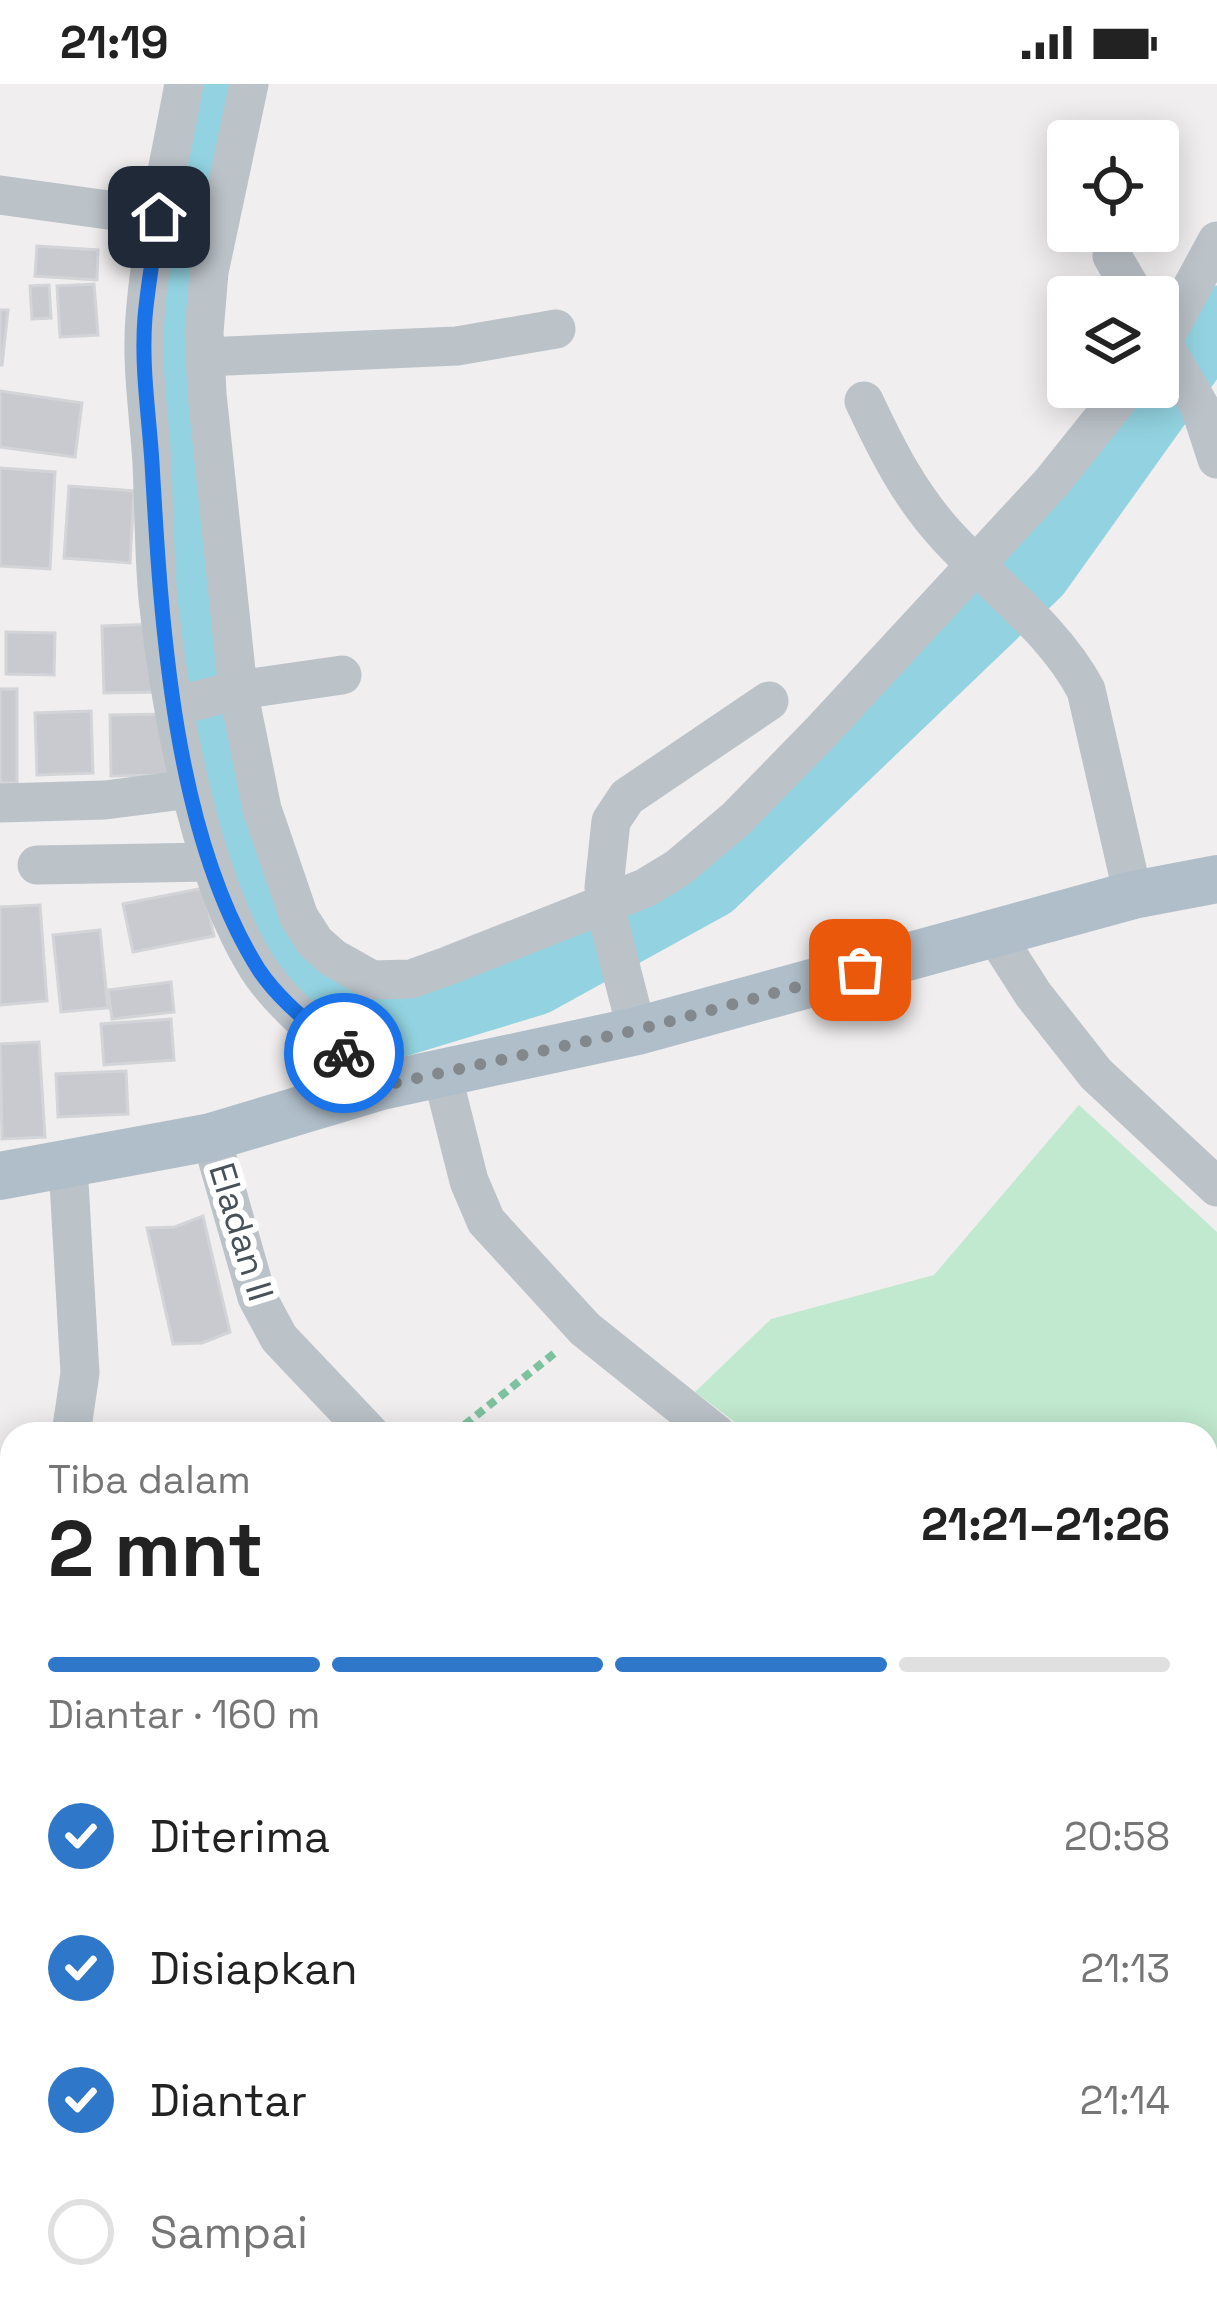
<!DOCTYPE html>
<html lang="id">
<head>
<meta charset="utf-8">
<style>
  body { margin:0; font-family:"Space Grotesk",sans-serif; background:#f6f6f6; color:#222; height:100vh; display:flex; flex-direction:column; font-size:45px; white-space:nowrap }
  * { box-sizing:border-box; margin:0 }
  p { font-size:39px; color:#767676 }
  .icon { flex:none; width:66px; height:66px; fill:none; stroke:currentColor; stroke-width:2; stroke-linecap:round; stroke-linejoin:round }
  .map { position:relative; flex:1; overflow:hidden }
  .drawer { position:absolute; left:0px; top:1338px; width:1218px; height:903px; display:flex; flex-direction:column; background:#fff; border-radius:36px 36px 0 0; box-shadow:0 6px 30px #0003 }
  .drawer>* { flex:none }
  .tools { position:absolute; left:1047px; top:36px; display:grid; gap:24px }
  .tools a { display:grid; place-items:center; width:132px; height:132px; border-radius:12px; background:#fff; box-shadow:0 6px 30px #0003; font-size:60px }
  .pin { position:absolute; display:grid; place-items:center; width:102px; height:102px; color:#fff; margin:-51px; border-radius:24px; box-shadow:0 6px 18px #0006 }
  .courier { position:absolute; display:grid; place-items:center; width:120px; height:120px; margin:-60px; border:9px solid #1a73e8; border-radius:50%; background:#fff; color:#222; box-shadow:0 3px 15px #0007 }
  .summary em { font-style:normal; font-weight:700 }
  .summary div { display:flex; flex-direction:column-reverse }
  .summary { display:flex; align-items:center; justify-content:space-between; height:204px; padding:0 48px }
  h1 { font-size:78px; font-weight:700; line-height:90px }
  .bar { display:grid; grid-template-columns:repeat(4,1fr); gap:18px 12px; align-content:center; height:144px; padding:0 48px }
  .bar i { height:15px; border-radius:9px; background:#e0e0e0 }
  .bar .current { background:#2f78c9 }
  .bar p { grid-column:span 4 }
  ol { padding:0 48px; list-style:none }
  li { display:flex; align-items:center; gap:36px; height:132px }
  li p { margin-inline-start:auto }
  li .icon { padding:12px; border-radius:50%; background:#2f78c9; color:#fff; stroke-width:4 }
  li:last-child { color:#767676 }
  li i { width:66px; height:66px; border:6px solid #e0e0e0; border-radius:50% }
  .status { display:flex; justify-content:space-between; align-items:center; height:84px; padding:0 60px; background:#fff; direction:ltr }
  .status svg { height:33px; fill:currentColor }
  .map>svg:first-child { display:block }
</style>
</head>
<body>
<div class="status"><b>21:19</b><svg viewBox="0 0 49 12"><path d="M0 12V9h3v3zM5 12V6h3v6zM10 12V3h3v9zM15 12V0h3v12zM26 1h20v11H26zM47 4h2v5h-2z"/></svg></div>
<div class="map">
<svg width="1217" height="2240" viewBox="0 0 1217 2240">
  <rect width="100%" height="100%" fill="#f0eeee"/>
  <path fill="#c1e9cf" d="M1079,1021L1217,1148V1560L1206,1549V1350H751L695,1308L771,1235L934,1191Z"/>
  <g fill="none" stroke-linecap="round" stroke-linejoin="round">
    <path stroke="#93d3e1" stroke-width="69" d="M228,0L182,202L188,448L217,721L311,907L377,945L535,897L711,800L1037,488L1217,236"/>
  </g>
  <path fill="#c9cad0" stroke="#d2d4d8" stroke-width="3" d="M37,162L98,166L97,196L35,192Z
    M94,200L98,251L60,253L57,202Z
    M49,201L51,234L32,235L30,202Z
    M0,226H8L2,281H0Z
    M0,307L82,319L75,373L0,363Z
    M0,384L55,388L50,485L0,482Z
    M69,402L134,407L130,479L64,474Z
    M159,540L161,608L104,609L102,542Z
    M6,548L55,549L54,591L6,590Z
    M0,605H17V699H0Z
    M91,627L93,689L37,691L35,629Z
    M168,630L170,691L111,692L110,631Z
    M204,804L214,852L133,868L123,820Z
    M40,821L47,917L0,921V823Z
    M100,846L108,924L61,928L53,851Z
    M171,898L174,928L112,935L108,906Z
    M171,935L174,976L104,981L101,940Z
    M39,958L45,1053L2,1055L0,960Z
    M126,987L128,1030L58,1033L56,990Z
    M203,1132L230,1248L202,1259L173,1260L147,1144L175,1143Z
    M12,1572V1612L0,1615V1574Z"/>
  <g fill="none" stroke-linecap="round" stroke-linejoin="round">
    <path stroke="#7dc29e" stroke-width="8" stroke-dasharray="9 6" stroke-linecap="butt" d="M453,1350L556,1268"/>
    <path stroke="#bbc2c8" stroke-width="39" d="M184,0C170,77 151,155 145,233C141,282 149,330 152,379C154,424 154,470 158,515C170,623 201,800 262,890C293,933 342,967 381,1002
      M249,0L209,188L204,248L207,310L238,606L262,725L299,833L315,858L333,874L372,896L411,895L450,881L645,804L678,784L736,735L820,649L1051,399L1128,303
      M0,111L159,133
      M1112,172L1136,213
      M1158,251L1200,323L1217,375
      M1158,266L1217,157
      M205,273L457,262L556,245
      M864,317C887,366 910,412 948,453C995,504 1053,544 1086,606L1133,811
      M176,622L238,606L342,591
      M0,719L105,716L191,705
      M37,781L211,778
      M994,849L1033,910L1096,990L1217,1103
      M637,947L607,830L604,803L611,737L627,713L769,617
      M442,990L469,1097L486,1137L585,1245L716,1350
      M211,1053L257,1213L279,1254L370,1350
      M68,1081L80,1289L71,1350
      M1206,1736L1217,1732
      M1206,2184L1217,2209
      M663,2229L667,2240"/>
    <path stroke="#b0bec9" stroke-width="48" d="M0,1092L211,1053L381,1002L637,947L1133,811L1217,795"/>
  </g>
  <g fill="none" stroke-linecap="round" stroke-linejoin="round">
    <path stroke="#83888c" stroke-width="12" stroke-dasharray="0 21.6" d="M344,969L381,1002L637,946L860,886"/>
    <path stroke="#1a73e8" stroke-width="15" d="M159,133C154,166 148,200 145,233C141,282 149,331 152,379C161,537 173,750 259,886C281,919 315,943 344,969"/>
  </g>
  <g text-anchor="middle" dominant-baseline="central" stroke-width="12" stroke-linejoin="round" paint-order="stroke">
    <g font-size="36" fill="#485158" stroke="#fff">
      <text transform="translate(241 1148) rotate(73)">Eladan II</text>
    </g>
  </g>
</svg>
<div class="tools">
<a><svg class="icon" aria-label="locate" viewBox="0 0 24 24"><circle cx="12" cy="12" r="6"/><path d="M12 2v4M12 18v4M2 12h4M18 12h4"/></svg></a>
<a><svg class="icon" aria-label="layers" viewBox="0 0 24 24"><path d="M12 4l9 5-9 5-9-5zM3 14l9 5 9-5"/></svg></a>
</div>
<div class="pin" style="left:860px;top:886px;background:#ea580c"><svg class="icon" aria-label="bag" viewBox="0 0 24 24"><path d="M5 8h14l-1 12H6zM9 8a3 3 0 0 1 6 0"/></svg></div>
<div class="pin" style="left:159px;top:133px;background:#1f2937"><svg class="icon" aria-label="home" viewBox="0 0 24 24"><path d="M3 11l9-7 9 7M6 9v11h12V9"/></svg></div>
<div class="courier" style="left:344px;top:969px"><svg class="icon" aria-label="bike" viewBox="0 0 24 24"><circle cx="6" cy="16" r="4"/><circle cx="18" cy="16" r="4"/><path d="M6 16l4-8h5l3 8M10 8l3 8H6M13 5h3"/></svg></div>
<section class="drawer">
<div class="summary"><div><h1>2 mnt</h1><p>Tiba dalam</p></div><em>21:21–21:26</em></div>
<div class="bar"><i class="current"></i><i class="current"></i><i class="current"></i><i></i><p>Diantar · 160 m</p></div>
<ol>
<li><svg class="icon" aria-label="check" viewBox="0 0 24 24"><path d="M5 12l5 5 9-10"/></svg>Diterima<p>20:58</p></li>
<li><svg class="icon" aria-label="check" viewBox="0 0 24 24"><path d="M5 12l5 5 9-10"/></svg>Disiapkan<p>21:13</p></li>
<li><svg class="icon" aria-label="check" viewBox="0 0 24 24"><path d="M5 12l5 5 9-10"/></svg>Diantar<p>21:14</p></li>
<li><i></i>Sampai</li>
</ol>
</section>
</div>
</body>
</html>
